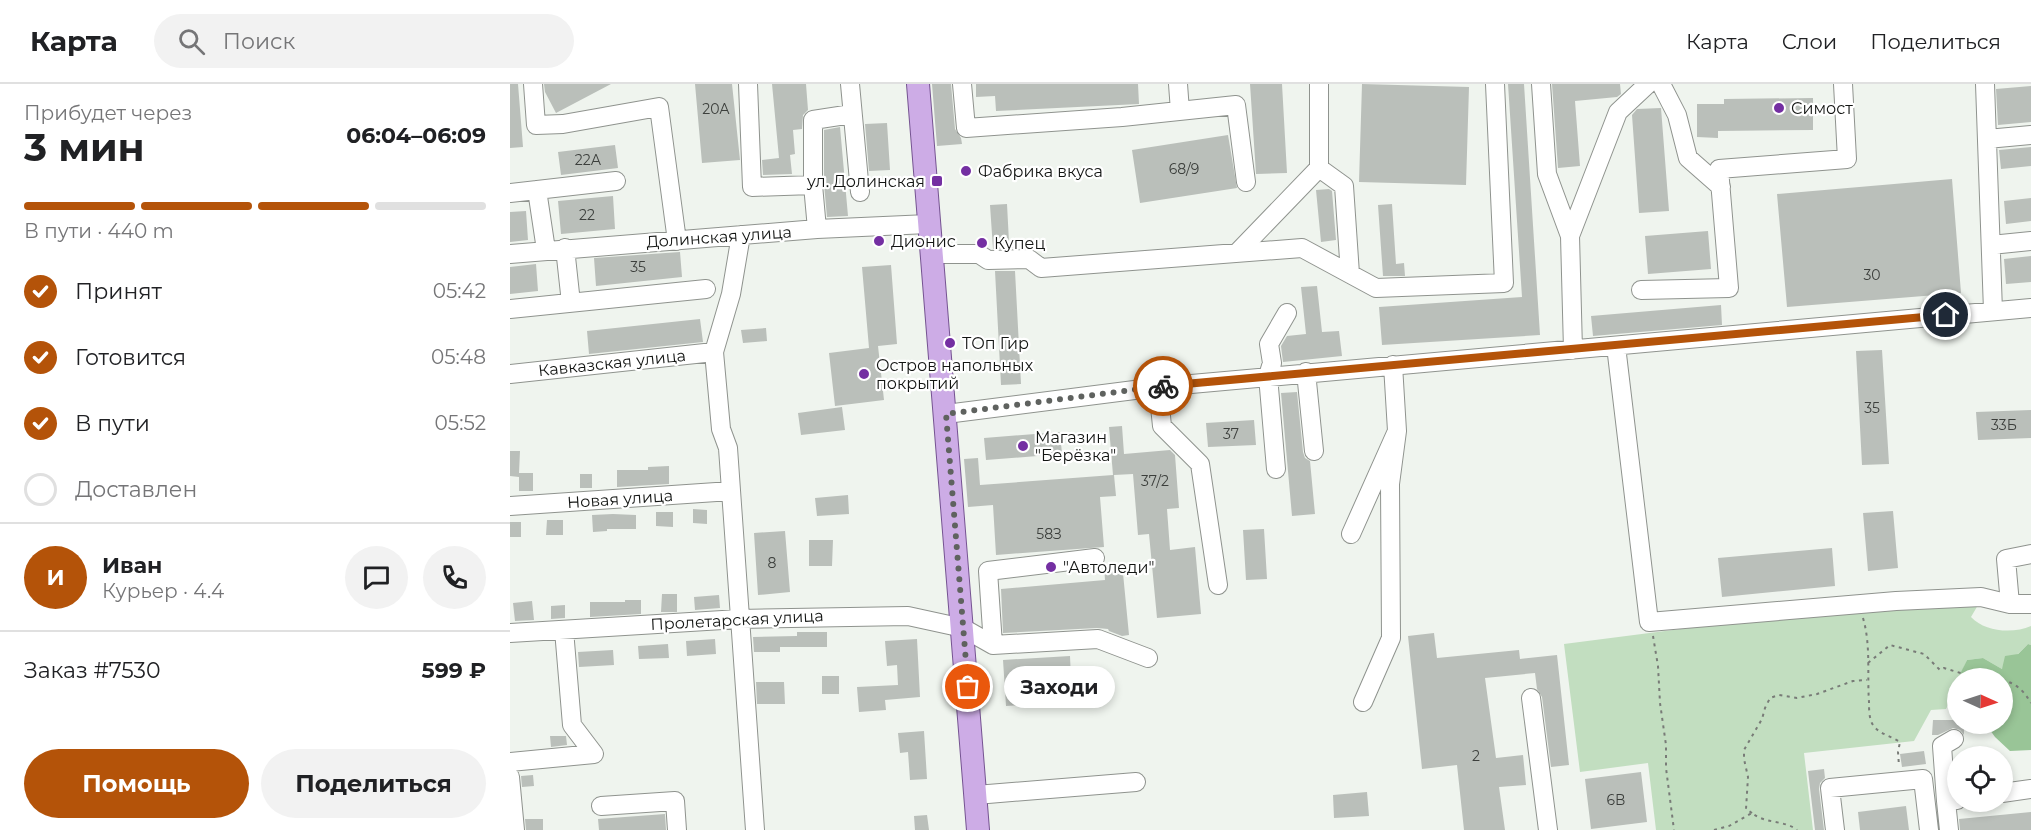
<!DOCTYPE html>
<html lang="ru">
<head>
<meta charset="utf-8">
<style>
  body { margin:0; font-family:Montserrat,sans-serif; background:#f2f2f2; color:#202124; height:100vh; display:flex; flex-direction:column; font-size:22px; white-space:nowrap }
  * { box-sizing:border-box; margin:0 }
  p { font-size:20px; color:#757577 }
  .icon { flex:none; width:33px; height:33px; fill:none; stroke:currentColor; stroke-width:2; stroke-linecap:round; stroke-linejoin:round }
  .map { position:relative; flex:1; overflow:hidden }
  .details { display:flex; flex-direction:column; background:#fff; width:510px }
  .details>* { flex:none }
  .needle { width:39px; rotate:93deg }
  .controls { position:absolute; left:1437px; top:584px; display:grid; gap:12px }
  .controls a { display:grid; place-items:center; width:66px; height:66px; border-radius:50%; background:#fff; box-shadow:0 3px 9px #0003; font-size:30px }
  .pin { position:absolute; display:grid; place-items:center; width:51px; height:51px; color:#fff; margin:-26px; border:3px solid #fff; border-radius:50%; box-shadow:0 2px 6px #0007 }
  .courier { position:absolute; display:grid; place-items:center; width:60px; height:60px; margin:-30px; border:4px solid #b45309; border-radius:50%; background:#fff; color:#222; box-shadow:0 2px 8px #0007 }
  .bubble { position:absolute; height:42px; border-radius:21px; background:#fff; box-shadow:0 3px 9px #0003; font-size:20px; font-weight:700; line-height:42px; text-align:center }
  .overview em { font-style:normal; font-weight:700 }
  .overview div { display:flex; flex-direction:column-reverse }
  .overview { display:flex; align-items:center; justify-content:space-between; height:102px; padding:0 24px }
  h1 { font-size:39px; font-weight:700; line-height:45px }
  .bar { display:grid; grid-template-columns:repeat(4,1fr); gap:9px 6px; align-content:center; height:72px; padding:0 24px }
  .bar i { height:8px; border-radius:4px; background:#e0e0e0 }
  .bar .current { background:#b45309 }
  .bar p { grid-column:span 4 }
  .line { display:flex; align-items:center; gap:15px; padding:0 24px; border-top:2px solid #e0e0e0 }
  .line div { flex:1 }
  .round { display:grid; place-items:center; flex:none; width:63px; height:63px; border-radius:32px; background:#f2f2f2 }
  ol { padding:0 24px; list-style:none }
  li { display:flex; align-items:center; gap:18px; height:66px }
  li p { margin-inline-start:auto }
  li .icon { padding:6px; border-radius:50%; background:#b45309; color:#fff; stroke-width:4 }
  li:last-child { color:#757577 }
  li i { width:33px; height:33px; border:3px solid #e0e0e0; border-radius:50% }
  .action { display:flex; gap:12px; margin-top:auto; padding:12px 24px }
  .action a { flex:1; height:69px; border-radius:36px; background:#b45309; color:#fff; font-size:24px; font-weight:700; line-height:69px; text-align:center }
  .action a+a { background:#f2f2f2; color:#202124 }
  header { display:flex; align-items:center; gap:36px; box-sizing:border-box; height:84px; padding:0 30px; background:#fff; border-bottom:2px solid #e0e0e0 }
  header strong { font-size:28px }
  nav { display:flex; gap:33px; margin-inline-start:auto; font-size:21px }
  .search { width:420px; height:54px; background:#f2f2f2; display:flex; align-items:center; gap:15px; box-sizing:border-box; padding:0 21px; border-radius:33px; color:#757577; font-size:22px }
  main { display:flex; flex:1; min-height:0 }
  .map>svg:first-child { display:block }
</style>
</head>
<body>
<header>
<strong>Карта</strong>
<div class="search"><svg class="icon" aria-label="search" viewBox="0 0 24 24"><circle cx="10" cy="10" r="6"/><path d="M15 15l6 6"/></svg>Поиск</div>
<nav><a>Карта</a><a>Слои</a><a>Поделиться</a></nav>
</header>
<main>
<section class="details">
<div class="overview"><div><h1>3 мин</h1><p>Прибудет через</p></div><em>06:04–06:09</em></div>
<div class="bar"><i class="current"></i><i class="current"></i><i class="current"></i><i></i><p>В пути · 440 m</p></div>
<ol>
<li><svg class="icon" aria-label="check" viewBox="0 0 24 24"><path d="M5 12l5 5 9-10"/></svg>Принят<p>05:42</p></li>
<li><svg class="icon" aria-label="check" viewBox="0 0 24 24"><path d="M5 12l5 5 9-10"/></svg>Готовится<p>05:48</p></li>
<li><svg class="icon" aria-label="check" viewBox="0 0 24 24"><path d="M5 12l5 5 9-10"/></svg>В пути<p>05:52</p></li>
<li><i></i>Доставлен</li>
</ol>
<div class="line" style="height:108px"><b class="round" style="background:#b45309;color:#fff">И</b><div><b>Иван</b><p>Курьер · 4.4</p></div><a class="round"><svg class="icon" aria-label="chat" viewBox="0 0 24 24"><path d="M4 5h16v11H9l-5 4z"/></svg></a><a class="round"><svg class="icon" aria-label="phone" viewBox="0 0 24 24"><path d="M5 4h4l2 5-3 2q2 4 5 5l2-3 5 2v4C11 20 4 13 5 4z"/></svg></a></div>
<div class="line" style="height:78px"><div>Заказ #7530</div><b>599 ₽</b></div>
<div class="action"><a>Помощь</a><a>Поделиться</a></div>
</section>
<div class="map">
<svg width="1521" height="746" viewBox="0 0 1521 746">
  <rect width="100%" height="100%" fill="#eff4ee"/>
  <path fill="#c2dec0" d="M1468,521L1461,533C1475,548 1503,550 1521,542V561L1518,560L1492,585L1473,574L1457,576C1449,592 1445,609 1436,625L1421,626L1404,657L1294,669L1303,746H1146L1138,679L1070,688L1054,560L1256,534L1350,525Z"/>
  <path fill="#99c597" d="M1518,560L1521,561V666L1500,667L1485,653L1475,639H1492V594H1448L1457,576L1473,574L1492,585L1495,572L1508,570Z"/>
  <path fill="#babfba" d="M0,0H8L13,63L0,64Z
    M34,0H101L46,29L35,8Z
    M185,0H222L230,76L192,79Z
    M262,0H296L298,26L293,31L292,45L283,46L285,70L280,71L282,90L253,91L252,76L269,74Z
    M422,0H441L445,45L451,54L452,60L427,62Z
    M466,0H628L629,20L486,27L485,12L466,13Z
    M740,0H772L777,89L746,90Z
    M852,0L959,3L956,101L849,98Z
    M998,0H1014L1030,251L872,261L869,223L1012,213Z
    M1042,0H1110L1111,10L1107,13L1065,17L1070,82L1048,84Z
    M1521,2V38L1488,41L1486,5Z
    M1303,14V46L1208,47V54L1187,53V20H1214V15Z
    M1151,24L1159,127L1129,129L1122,31L1127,25Z
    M377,39L380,86L359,87L355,40Z
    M330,43L338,132L317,133L314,100V46Z
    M718,51L727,104L630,119L622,66Z
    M105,61L108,84L51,91L48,68Z
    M1521,63V82L1491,85L1489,66Z
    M1442,95L1451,209L1277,223L1267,110Z
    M819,105L822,107L826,156L811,158L806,106Z
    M103,112L105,145L51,150L48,117Z
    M1521,114V137L1496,140L1494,117Z
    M497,120L499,158H504V164L483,165L480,121Z
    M882,120L886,180L894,179L895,192H873L868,121Z
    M16,127L18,156L0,158V128Z
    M1198,147L1201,185L1138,190L1135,152Z
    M170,168L172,193L86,202L84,174Z
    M1521,172V198L1496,200L1494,175Z
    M26,180L28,207L0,210V183Z
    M381,181L387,260L368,262L374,316L325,322L319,269L359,264L352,183Z
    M485,187H505L511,300L491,301Z
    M807,202L812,248L829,247L832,272L773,278L771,262L777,252L796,250L791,203Z
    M1211,221L1212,241L1083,252L1081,232Z
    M190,235L193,258L79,270L77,247Z
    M256,244L257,257L233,259L231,246Z
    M1372,266L1379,380L1352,381L1346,267Z
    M787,308L793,368L795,374L800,377L805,430L782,432L771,309Z
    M332,323L335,346L291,351L288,329Z
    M1521,326V354L1468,356L1466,328Z
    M744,336L746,361L698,363L696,339Z
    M612,342L614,370L660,366L665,371L669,424L657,425L660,466L685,463L691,530L647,534L639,450L628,451L623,390L604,391L606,412L590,413L594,463L486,471L483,421L458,423L454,375L468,374L470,401L603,391L599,343Z
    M550,348L552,370L476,376L474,354Z
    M0,367H10L9,389H23V407H9V393L0,392Z
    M159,382V400L107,403V386H138V383Z
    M70,390H82V404H70Z
    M338,411L339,430L307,432L305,414Z
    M183,425L197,426V440L183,439Z
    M1383,427L1388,484L1358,487L1353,429Z
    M146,428H163V443L146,442Z
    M103,430L126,431V445H97V447L83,448L82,431Z
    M37,436H53V451H36Z
    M0,438H11V453H0Z
    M754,445L757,495L736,496L733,446Z
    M275,447L280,508L248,511L244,449Z
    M299,456H323L322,482H299Z
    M1322,464L1325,502L1212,513L1208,474Z
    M612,479L619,551L612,552L599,547L598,545L587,544L493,549L491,505L595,496L594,481Z
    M152,510H167V528H151Z
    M209,511L210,524L185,526L184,513Z
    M115,516H131V530L80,533V518H115Z
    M22,517L24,536L5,537L3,519Z
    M55,521V534L41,535V522Z
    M287,548H317V563H270V568H244L243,553L287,552Z
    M924,549L927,574L1009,566L1010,575L1047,571L1059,681L1041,683L1032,613L1027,605L1025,589L975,594L986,674L1013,671L1016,701L989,703L995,746H954L947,681L912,685L898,552Z
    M205,555L206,570L177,572L176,557Z
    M407,555L410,613L375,616L376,626L349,628L347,603L388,601L387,581L377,582L375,557Z
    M158,560L159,574L129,575L128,562Z
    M103,566L104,581L69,583L68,568Z
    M560,572L562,618L496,622L493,576Z
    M312,592H329V610H312Z
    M246,598H274L275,620H247Z
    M1423,636H1448V639H1454V651L1450,646L1443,644L1428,651H1422Z
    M414,647L417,695L400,696L398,668L390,669L388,649Z
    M40,652H56L57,661L41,663Z
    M1414,667L1416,680L1392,683L1390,670Z
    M1314,685L1315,694L1310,699L1309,705L1314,746H1305L1298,687Z
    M1131,688L1137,738L1081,745L1075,695Z
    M23,691L24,702L12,703L11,692Z
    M857,708L859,732L824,734L823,711Z
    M1396,722L1399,746H1350L1348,728Z
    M1521,728V746H1450L1449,735Z
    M155,730L156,746H89L88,735Z
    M417,731L419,746H405L404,732Z
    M15,735H33V746H16Z"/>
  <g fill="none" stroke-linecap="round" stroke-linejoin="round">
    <g stroke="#8f938e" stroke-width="20">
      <path id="minor" d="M23,0L26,41L53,40L149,23L167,157
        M238,0L242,103L303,101L307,145
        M340,0L350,108
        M452,0L456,44L612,33L726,21L736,98
        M668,0L670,27
        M1031,0L1037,90L1060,152L1063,266
        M1151,0L1167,31L1178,74L1211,103
        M1475,0L1483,227
        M1477,55L1521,51
        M809,84L834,102L840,190
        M303,101V36L342,30
        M27,106L36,166
        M0,109L106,97
        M231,151L221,210L204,268L211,345L218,364L245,746
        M1060,152L1108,28L1138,0
        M1481,161L1521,157
        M55,164L61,219
        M727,169L809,84V0
        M0,170L307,145L418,140
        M421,170H469L478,176L519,175L531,184L792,164L866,204L994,199L985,0
        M1131,206L1219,204L1209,85L1337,75L1333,0
        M0,225L196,205
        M1106,262L1139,538L1386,517L1471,513L1500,520H1521
        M796,288L804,367
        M0,290L204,268
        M648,303L652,342L690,380L708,501
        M436,330L648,303L1521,224
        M766,385L758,292L762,279L759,260L777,229
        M0,422L221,407
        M841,450L887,347L883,281
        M1500,520L1496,475L1521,470
        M0,549L229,535L398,532L453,544L483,561L588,555L638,574
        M483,561L478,487L585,474
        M1021,614L1038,746
        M853,618L881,554L880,400L887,347
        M0,678L84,670L62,641L54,546
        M0,693L5,746
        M1492,709L1521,705
        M466,711L626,698
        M1436,717L1432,662L1444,655
        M91,722L165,717L167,746
        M1325,746L1320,704L1413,695L1419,746
        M1439,746L1436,717L1447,716"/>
    </g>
    <g stroke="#755391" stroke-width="24">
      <path id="major" d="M408,0L468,746"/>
    </g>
    <path stroke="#787b77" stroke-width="2" stroke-dasharray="3 4.5" stroke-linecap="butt" d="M1353,534C1361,561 1357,591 1359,618C1359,625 1359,635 1363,641C1369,650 1381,652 1390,658L1388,668L1389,682
      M1143,552L1148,582L1150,619L1156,661V684L1164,746
      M1358,579L1380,561L1414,570L1430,586L1434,584L1457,591L1480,594
      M1492,596C1506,599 1514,607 1521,619
      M1242,729L1236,725L1238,693L1234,675V666L1252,635L1255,624L1260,614L1269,611L1287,614L1307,610L1343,597L1357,596
      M1204,746L1219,742L1242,729C1255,740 1275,736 1287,746"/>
    <use href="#minor" stroke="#fff" stroke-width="18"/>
    <use href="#major" stroke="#cdace6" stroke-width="22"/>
  </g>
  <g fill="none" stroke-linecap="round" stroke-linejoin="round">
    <path stroke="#5f625f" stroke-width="6" stroke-dasharray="0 10.8" d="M458,603L436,330L653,302"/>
    <path stroke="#b45309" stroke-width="8" d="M653,302L1436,231"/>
  </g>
  <g fill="#742fa2" stroke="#fff" stroke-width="2">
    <circle cx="1269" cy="24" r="6"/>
    <circle cx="456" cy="87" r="6"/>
    <rect x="421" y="91" width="12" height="12" rx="3"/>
    <circle cx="369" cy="157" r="6"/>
    <circle cx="472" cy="159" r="6"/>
    <circle cx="440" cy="259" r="6"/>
    <circle cx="354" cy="290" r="6"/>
    <circle cx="513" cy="362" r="6"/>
    <circle cx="541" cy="483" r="6"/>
  </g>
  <g text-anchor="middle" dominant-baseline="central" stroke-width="4.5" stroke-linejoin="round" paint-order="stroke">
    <g font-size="14" fill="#3c3f3c">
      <text x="206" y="25">20А</text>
      <text x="78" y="76">22А</text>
      <text x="674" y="85">68/9</text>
      <text x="77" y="131">22</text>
      <text x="128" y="183">35</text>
      <text x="1362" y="191">30</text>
      <text x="1362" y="324">35</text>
      <text x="1494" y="341">33Б</text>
      <text x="721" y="350">37</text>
      <text x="645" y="397">37/2</text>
      <text x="539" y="450">58З</text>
      <text x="262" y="479">8</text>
      <text x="966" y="672">2</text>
      <text x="1106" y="716">6В</text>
    </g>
    <g font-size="16" fill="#121412" stroke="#fff" text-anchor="start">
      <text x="1281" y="24">Симост</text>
      <text x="468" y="87">Фабрика вкуса</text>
      <text x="415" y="97" text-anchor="end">ул. Долинская</text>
      <text x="381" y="157">Дионис</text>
      <text x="484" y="159">Купец</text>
      <text x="452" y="259">ТОп Гир</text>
      <text x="366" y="281">Остров напольных<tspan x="366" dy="18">покрытий</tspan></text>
      <text x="525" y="353">Магазин<tspan x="525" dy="18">"Берёзка"</tspan></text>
      <text x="553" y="483">"Автоледи"</text>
    </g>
    <g font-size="16" fill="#121412" stroke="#fff">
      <text transform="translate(209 153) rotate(-4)">Долинская улица</text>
      <text transform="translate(102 279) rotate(-6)">Кавказская улица</text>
      <text transform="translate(110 415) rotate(-4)">Новая улица</text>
      <text transform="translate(227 536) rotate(-3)">Пролетарская улица</text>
    </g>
  </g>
</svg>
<div class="controls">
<a><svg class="needle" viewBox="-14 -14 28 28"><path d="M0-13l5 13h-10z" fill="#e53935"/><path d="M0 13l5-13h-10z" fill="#757577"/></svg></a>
<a><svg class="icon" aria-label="locate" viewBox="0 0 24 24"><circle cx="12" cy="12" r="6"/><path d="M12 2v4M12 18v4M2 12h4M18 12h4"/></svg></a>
</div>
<div class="pin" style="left:458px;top:603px;background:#ea580c"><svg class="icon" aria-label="bag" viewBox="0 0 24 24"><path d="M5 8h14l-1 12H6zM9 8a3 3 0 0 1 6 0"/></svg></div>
<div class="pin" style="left:1436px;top:231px;background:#1f2937"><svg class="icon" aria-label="home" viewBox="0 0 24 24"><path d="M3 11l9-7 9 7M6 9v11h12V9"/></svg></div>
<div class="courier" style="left:653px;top:302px"><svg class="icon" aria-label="bike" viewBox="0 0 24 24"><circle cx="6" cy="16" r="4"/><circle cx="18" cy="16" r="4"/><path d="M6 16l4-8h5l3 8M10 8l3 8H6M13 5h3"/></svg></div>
<div class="bubble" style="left:494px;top:582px;width:111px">Заходи</div>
</div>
</main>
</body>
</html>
